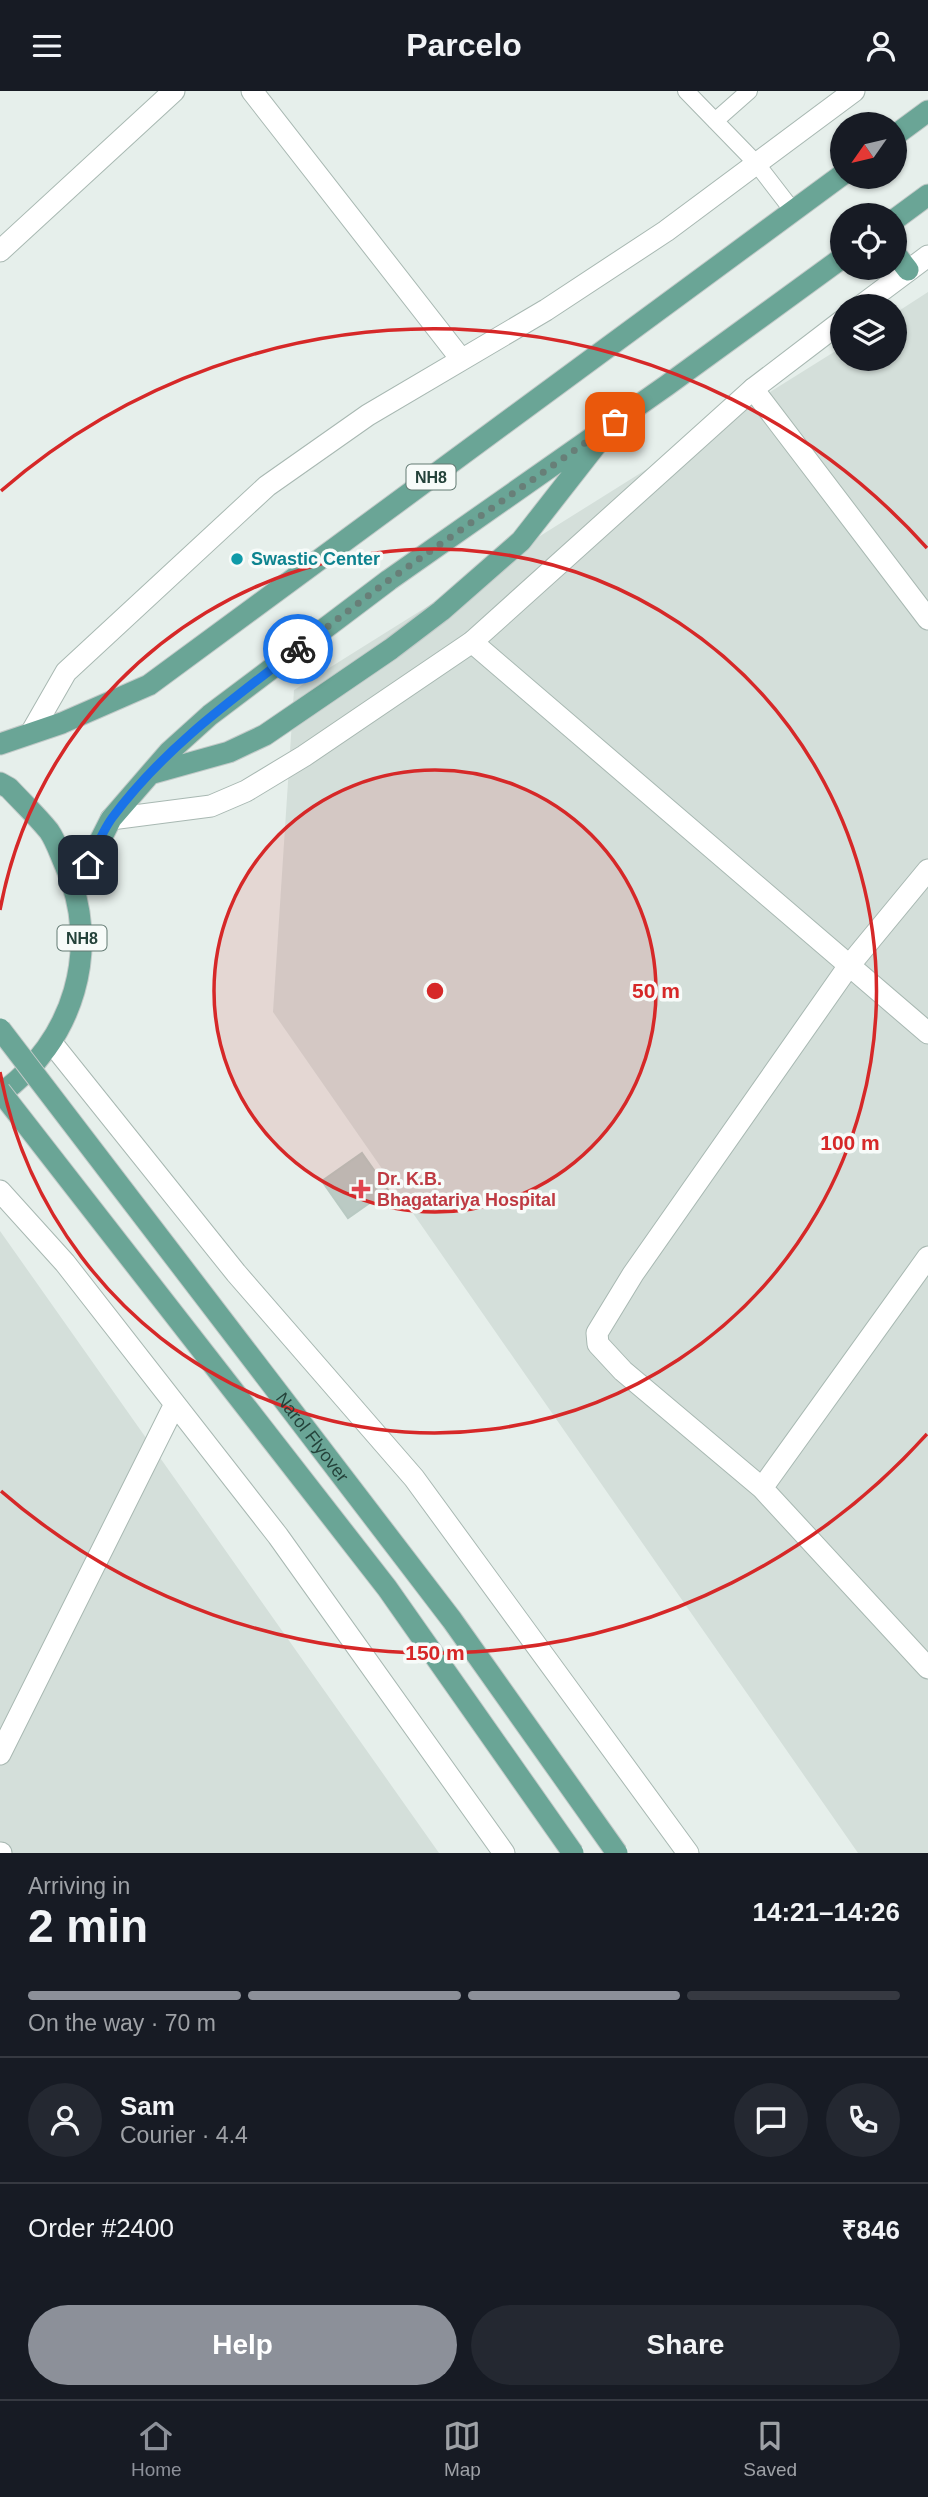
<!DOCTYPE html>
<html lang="en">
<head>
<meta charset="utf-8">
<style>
  body { margin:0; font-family:Helvetica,sans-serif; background:#242831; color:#f1f3f6; height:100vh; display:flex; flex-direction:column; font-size:26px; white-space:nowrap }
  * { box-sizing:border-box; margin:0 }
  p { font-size:23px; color:#9ea1a6 }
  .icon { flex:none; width:38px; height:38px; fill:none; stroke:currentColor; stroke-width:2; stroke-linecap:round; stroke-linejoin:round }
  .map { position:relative; height:1762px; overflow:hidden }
  .panel { display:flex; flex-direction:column; background:#171b24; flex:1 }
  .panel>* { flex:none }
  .needle { width:46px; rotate:236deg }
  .buttons { position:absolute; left:830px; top:21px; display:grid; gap:14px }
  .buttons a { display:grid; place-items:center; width:77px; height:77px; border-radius:50%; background:#171b24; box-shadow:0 2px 5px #0004; font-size:35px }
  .pin { position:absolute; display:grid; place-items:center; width:60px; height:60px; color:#fff; margin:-30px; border-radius:14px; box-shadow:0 4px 10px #0006 }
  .courier { position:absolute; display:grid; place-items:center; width:70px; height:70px; margin:-35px; border:5px solid #1a73e8; border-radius:50%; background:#fff; color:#222; box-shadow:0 2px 9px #0007 }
  .overview em { font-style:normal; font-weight:600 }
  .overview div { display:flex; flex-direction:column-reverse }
  .overview { display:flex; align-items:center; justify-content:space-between; height:119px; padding:0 28px }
  h1 { font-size:46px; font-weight:600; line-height:52px }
  .bar { display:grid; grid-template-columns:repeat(4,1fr); gap:10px 7px; align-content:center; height:84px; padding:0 28px }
  .bar i { height:9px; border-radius:5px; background:#363941 }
  .bar .on { background:#8c9099 }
  .bar p { grid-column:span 4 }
  .line { display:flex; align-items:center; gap:18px; padding:0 28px; border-top:2px solid #363941 }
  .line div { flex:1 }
  .round { display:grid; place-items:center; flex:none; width:74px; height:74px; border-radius:37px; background:#242831 }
  .action { display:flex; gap:14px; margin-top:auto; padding:14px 28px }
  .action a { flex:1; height:80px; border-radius:42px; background:#8c9099; color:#fff; font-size:28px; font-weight:600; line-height:80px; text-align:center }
  .action a+a { background:#242831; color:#f1f3f6 }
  header { display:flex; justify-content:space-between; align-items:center; height:91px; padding:0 28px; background:#171b24; font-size:32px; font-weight:600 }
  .menu { display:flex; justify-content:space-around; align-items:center; height:98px; border-top:2px solid #363941; background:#171b24; font-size:19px; color:#9ea1a6 }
  .menu a { display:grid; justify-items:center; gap:4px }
  .menu .on { color:#8c9099 }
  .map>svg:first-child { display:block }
</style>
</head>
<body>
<header><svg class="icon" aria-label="menu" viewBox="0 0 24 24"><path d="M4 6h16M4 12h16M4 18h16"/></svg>Parcelo<svg class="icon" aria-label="person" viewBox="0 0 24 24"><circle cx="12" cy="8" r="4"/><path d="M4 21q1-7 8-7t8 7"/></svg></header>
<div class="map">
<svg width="928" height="1762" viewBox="0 0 928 1762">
  <rect width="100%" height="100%" fill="#e6efeb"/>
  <path fill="#d4dfda" d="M928,201V1762H858L273,921L294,599L842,256V268H894V223Z
    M0,1140L439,1762H0Z"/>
  <path fill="#bbcac4" stroke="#b8c9c2" stroke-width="2" d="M362,1062L388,1099L348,1127L322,1090Z"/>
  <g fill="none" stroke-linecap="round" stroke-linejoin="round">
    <g stroke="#a8b8b2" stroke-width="18">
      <path id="service" d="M686,0L756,72L793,120
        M715,30L749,0"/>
    </g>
    <g stroke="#a8b8b2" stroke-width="23">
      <path id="minor" d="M252,0L461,268
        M0,160L174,0
        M753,298L928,528
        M472,551L928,942
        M928,779L848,876L633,1183L597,1242L598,1253L623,1280L762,1397L928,1577
        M0,1100L65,1172L278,1445L504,1762
        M762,1397L928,1166
        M0,1663L175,1313
        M0,1762H1"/>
    </g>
    <g stroke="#a8b8b2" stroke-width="23">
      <path id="tertiary" d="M861,215L928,165
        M31,642L66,581L267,395L368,324L546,219L666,140L854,0
        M111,728L211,715L246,700L304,665L472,551L753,298L842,230
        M51,951L236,1182L414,1387L688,1762"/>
    </g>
    <g stroke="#c2cac8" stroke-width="23">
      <path id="primary" d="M894,45L928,20
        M894,129L928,104
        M894,161L908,179
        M0,653L62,632L149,594L842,84
        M150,683L229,661L265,644L391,558L441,520L521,450L600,349
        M0,692L9,697C22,711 37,725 49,740C56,750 60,763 65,774C102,857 74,951 0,1003
        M76,797L111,728L169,661L210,624L389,489L666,295L842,167"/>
    </g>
    <use href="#service" stroke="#fff" stroke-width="16"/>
    <use href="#minor" stroke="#fff" stroke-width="21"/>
    <use href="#tertiary" stroke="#fff" stroke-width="21"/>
    <use href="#primary" stroke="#6aa596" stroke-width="21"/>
    <g stroke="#c2cac8" stroke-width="23" stroke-linecap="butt">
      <g id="primary-bridge">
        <path id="s1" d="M0,938L452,1529L617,1762"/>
        <path d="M0,1000L387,1497L573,1762"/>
      </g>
    </g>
    <use href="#primary-bridge" stroke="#6aa596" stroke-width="21"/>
  </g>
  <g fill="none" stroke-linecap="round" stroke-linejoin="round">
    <path stroke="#687f78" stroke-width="7" stroke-dasharray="0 12.6" d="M298,558L389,489L615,331"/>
    <path stroke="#1a73e8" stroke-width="9" d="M88,774C95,759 102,741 112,727C163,658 231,609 298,558"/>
  </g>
  <circle cx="435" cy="900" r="221" fill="#d62828" fill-opacity=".12"/>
  <g fill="none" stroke="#d62828" stroke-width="3.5">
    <circle cx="435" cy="900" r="221"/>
    <path d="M0 819A442 442 0 1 1 0 981"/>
    <path d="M927 1343A662 662 0 0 1 1 1400M1 400A662 662 0 0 1 927 457"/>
  </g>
  <circle fill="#0f9aa8" stroke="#f7fbf9" stroke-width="2.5" cx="237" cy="468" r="7"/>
  <path fill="#e0444e" stroke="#f7fbf9" stroke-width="2.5" d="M357.5 1087.5h7v7h7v7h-7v7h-7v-7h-7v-7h7z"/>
  <g text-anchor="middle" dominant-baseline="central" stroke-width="7" stroke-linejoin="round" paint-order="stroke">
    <g fill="#f7fbf9" stroke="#637a73" stroke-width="2">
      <rect x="406.5" y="373.5" width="49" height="25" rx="5"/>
      <rect x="57.5" y="834.5" width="49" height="25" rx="5"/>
    </g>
    <g font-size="16" font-weight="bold" fill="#24423a">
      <text x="431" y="386">NH8</text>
      <text x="82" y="847">NH8</text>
    </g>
    <g font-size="18" font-weight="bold" fill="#0d838f" stroke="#f7fbf9" text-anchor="start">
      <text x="251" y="468">Swastic Center</text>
    </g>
    <g font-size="18" font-weight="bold" fill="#be3a42" stroke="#f7fbf9" text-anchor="start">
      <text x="377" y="1088">Dr. K.B.<tspan x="377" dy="21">Bhagatariya Hospital</tspan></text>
    </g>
    <g font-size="18" fill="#24423a" stroke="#f7fbf9">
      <text stroke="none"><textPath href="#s1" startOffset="514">Narol Flyover</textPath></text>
    </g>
  </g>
  <circle cx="435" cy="900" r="10" fill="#d62828" stroke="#f7fbf9" stroke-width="3.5"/>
  <g font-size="21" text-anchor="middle" font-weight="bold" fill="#d62828" stroke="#f7fbf9" stroke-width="7" stroke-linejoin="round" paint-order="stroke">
    <text x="656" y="907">50 m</text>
    <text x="850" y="1059">100 m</text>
    <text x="435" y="1569">150 m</text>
  </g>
</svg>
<div class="buttons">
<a><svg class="needle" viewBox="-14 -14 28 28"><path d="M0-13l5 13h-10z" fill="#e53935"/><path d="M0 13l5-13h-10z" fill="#9ea1a6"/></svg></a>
<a><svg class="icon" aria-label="locate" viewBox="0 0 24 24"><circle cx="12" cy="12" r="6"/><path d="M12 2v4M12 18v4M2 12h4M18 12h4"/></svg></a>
<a><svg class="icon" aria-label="layers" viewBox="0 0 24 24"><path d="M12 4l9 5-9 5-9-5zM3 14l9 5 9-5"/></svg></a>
</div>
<div class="pin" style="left:615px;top:331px;background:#ea580c"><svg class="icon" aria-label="bag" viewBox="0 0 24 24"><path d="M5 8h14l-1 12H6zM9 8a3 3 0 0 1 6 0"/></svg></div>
<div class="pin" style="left:88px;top:774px;background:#1f2937"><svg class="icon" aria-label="home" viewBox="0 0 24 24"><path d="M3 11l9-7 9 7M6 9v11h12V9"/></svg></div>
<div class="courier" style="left:298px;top:558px"><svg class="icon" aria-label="bike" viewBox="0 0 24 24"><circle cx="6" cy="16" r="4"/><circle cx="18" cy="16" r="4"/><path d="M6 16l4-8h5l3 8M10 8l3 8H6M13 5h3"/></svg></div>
</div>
<section class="panel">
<div class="overview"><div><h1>2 min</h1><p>Arriving in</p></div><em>14:21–14:26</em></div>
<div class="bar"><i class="on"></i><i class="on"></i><i class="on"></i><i></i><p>On the way · 70 m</p></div>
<div class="line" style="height:126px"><a class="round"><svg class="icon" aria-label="person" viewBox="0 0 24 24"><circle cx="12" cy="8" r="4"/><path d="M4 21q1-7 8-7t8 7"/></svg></a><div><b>Sam</b><p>Courier · 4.4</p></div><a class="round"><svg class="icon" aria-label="chat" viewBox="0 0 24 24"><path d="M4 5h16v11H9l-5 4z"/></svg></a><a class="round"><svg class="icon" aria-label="phone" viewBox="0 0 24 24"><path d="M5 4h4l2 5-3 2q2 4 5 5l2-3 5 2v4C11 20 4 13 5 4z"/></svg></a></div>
<div class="line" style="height:91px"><div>Order #2400</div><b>₹846</b></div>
<div class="action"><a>Help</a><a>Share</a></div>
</section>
<nav class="menu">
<a class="on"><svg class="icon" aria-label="home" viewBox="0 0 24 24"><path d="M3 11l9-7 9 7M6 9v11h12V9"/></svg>Home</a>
<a><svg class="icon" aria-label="map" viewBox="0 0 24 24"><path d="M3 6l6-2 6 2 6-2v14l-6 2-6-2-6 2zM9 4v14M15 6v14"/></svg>Map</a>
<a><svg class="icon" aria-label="saved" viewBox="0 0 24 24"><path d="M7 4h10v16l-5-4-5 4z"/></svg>Saved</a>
</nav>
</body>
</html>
